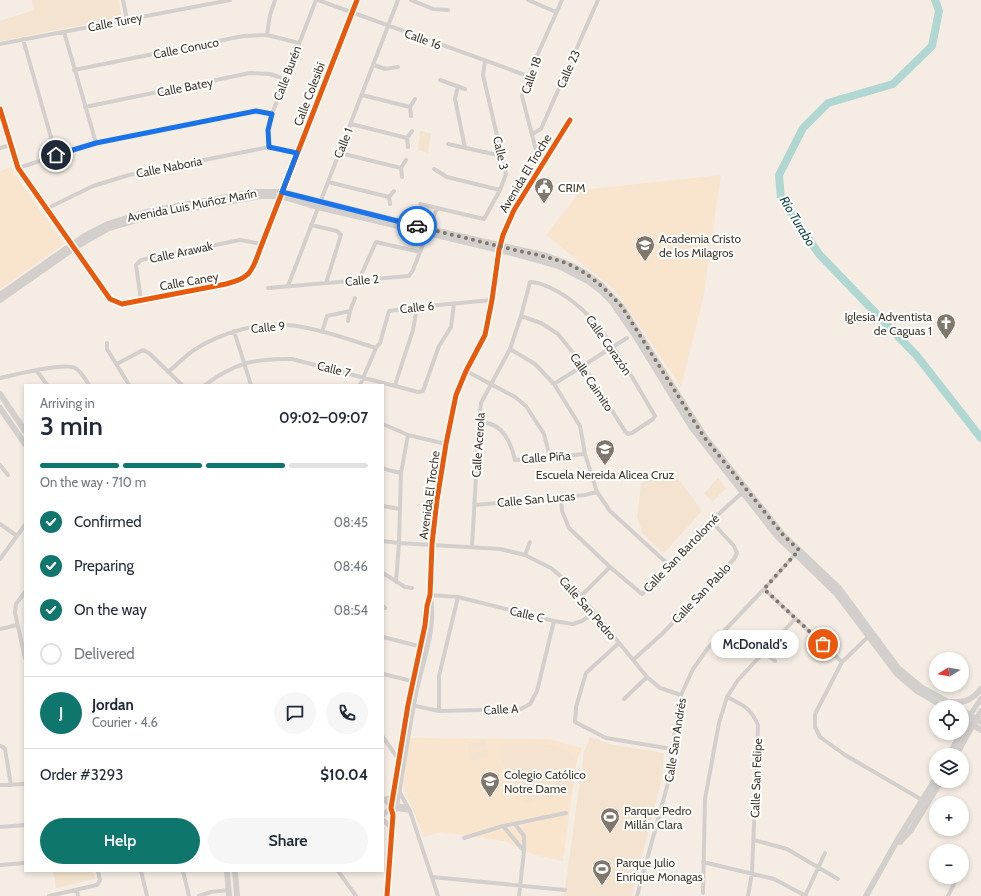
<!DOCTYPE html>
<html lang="en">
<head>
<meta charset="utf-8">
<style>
  body { margin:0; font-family:Cabin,sans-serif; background:#f6f6f7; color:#1f2937; height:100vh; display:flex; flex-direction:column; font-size:15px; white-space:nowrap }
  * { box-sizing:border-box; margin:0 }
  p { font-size:13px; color:#747a83 }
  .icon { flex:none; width:22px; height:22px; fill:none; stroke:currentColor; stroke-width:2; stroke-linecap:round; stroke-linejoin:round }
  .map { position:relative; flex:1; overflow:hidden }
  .details { position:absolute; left:24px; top:384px; width:360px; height:488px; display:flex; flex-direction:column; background:#fff; border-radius:0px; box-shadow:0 2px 6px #0003 }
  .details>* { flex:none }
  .needle { width:26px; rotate:259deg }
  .buttons { position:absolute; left:929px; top:652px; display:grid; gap:8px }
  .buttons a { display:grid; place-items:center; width:40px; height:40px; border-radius:50%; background:#fff; box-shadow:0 2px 6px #0003; font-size:20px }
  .pin { position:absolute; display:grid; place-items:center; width:34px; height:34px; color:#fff; margin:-17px; border:2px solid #fff; border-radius:50%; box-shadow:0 1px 4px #0007 }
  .courier { position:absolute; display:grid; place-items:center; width:40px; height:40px; margin:-20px; border:3px solid #1a73e8; border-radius:50%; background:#fff; color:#222; box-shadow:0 1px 5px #0007 }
  .bubble { position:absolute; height:28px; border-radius:14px; background:#fff; box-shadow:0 2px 6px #0003; font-size:13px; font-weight:600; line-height:28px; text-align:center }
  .summary em { font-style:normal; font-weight:600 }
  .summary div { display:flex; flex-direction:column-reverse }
  .summary { display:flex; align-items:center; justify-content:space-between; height:68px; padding:0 16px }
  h1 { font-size:26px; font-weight:600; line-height:30px }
  .bar { display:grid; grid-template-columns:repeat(4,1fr); gap:6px 4px; align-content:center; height:48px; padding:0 16px }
  .bar i { height:5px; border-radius:3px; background:#e0e1e3 }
  .bar .active { background:#0f766e }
  .bar p { grid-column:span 4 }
  .line { display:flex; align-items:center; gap:10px; padding:0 16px; border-top:1px solid #e0e1e3 }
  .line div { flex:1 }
  .round { display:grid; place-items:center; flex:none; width:42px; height:42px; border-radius:21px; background:#f6f6f7 }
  ol { padding:0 16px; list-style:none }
  li { display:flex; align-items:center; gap:12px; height:44px }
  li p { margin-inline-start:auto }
  li .icon { padding:4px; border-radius:50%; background:#0f766e; color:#fff; stroke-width:4 }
  li:last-child { color:#747a83 }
  li i { width:22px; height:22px; border:2px solid #e0e1e3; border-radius:50% }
  .cta { display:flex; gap:8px; margin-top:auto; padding:8px 16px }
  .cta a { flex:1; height:46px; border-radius:24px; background:#0f766e; color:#fff; font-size:16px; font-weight:600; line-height:46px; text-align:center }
  .cta a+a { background:#f6f6f7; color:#1f2937 }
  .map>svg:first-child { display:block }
</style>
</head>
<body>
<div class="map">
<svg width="981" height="896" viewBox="0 0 981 896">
  <rect width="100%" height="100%" fill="#f5ede4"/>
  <path fill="#f9e5cd" d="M11,167L13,172L64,244L0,289V171Z
    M721,175L704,294L681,387L615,290L546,235L581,190Z
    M410,738L549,739L582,748L576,764L563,861L535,855L504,841L442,832L424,837L403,786Z"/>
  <path fill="#f4e3ce" d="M32,0H118L122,17L0,41V21L34,10Z
    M420,131L431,133L428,153L418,150Z
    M651,470H672L702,511L664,553L643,534L637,517L641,484Z
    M718,478L726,488L712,502L704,493Z
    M590,737L613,745L664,753L661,782L632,896H564L584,752Z
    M485,739L487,747L469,752L467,744Z
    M505,742C522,743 568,741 575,760C578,767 573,786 572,794L525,803L499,756Z
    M487,748L490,756L471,761L469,753Z
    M53,871H93L95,879L56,888Z"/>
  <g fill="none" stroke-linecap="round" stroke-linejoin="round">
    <path stroke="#b0d7d2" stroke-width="8" d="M935,0L939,11L932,46L893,84L828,103L803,128L779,175L781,198L819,254L917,356L981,438"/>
    <path stroke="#d3cfcc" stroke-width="4" d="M123,0L127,20
      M318,0L528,76
      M411,0L433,9L448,10
      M528,0L556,12
      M64,32L96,143
      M267,35L270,15L275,0
      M23,39L56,155
      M0,44L230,0
      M374,65L385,69L398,67
      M74,70L243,36L267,35L299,43
      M440,80L465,89
      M458,86L455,99L465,148
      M362,95L410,107
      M85,107L250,73L270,74L285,79
      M0,109L18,168L110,299L122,304L226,284C254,277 252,269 262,244L357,0
      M411,116L410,107L415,99
      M351,124L407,138
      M532,134L541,129L598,0
      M448,144L502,156
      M269,147L268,130L272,114L316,0
      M408,147L407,138L412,131
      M0,148L10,145
      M340,153L401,168
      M537,154L522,96L528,76L562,0
      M18,168L96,143L256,111L272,114
      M434,169L447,177L500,190
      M402,177L401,168L406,160
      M328,182L389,197
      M390,204L389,197L394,191
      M420,204L484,219L500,190L506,174L483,75L485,61
      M46,209L93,186L129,175L269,147L297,153
      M311,225L337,231L341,235L326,283
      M500,246L506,226L514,210L570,120
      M361,280L362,273L376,242L420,252
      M288,286L398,0
      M268,288L409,276L413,270L437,208
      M141,300L136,265L141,260L240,240L262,244
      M348,321L350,311
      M234,331L251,385
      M322,332L327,316L350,311L355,298
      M107,343V349L129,385
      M510,349L535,364L554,384L580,426L585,454L597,492L610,511L670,566
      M117,364L143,350L150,354L182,385
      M37,371L47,385
      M466,371L515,397L526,406L544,434L550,457
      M168,372C177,365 185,356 194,350C222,332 263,320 297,326C324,330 350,340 376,348
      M0,378C15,375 63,362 75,368C82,372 85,379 89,385
      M554,384L627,338
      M205,385C234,363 256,358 292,359L418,392L423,391L439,346L451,327L454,304
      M360,385L376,348L380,343L389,311L417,307L492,300
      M395,385L413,330L417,307
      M479,422C483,423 487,423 491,424C505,429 512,447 515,460L585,454
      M383,424L408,435L446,444
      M0,465L8,475
      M383,468L388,470L401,473
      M561,497L562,511L569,528L610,567L642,594L670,566L711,521L744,491
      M475,505L585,495L597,492
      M383,506L400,509
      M0,524L17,536
      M383,541L399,543L500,549L525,555L551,568L564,579L581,596L647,677L660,688L681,695
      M472,547L479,422L481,403L510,349L521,316L530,282C538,282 544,285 551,288C601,312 627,370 655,416L653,419L632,433L628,434L625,431L583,365L558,334L541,323L521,316
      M525,555L530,542
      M0,559L25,525
      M383,573L405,587L412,588
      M396,582L399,543L401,473L408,435
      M764,589L842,662
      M25,592L16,604L15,613L25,658
      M430,595L458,597L554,621L573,624L582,621L594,613
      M581,596L610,567
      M383,606L385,608
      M0,629L17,625
      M870,635L842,662L815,714V727L820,737L845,755L924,801
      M383,637L426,648
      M619,643L586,673L576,707L575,722L606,738L672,749
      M764,652L775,661
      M633,660L662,634L734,559L737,553L734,546L711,521
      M383,674L416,682
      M727,697C743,705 751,708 758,725L752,873L748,896
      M624,699L647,677
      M411,705L439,711L521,709L530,704L537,691L554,621
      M439,711V676L458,597
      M383,737L399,760
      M0,746L3,747L5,749L11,785
      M0,785L25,784
      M399,791L410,811L438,896
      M383,798L391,808L410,811
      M394,805L408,807
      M515,824L524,836V851
      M503,826L524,851L519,896
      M0,827L25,825
      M464,838L503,826L566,813
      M754,840L787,849L838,879
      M703,862L774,879L806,896
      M0,865L25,863
      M141,871L147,896
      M183,871L189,896
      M338,871L356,896
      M432,877L565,890
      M77,890L78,896
      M703,893L705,799L719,723L727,697L738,680L795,619
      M49,896L97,885L100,880L98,871
      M199,896L211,892L229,890
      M637,896L668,783L672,749L681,695L693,669L708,648L764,589L797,552
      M805,896L825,853
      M948,896L955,882"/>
    <path stroke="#d3cfcc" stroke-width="5" d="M384,799L393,798
      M383,815L391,808
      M393,815L396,809C403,770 408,731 416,692C422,663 437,626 430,596
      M383,820L392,828
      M387,896L393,815L391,808L408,705L425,625L427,606L430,595L432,544L437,500L446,444L456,395L466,371L485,335L492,300L500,247"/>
    <path stroke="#d3cfcc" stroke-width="5.5" d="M970,715L981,699
      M976,719L981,711"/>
    <path stroke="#d3cfcc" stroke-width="6" d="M0,295L83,237L108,224L136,215L155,210L255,192H282L429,229L547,256L568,264L585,273L601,285L622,307L705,437L784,536L839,588L898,668L921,687L957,707
      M0,300L74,248L109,228L150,216L261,196H281L318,207L508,252L559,266L588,281L600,290L612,302L634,334L692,428L777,536L836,593L897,674L917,691L944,707
      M0,394L25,431
      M0,408L25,444
      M951,702C965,703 972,700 981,689
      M962,710L981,722
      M962,718L981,730
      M962,731L969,718
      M949,755L961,733
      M956,755L976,719
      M900,842L911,830L941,781
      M227,871L229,896
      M235,871L237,896
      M866,896L898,839L936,778"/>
    <g stroke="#fff" stroke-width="8">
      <path id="cycleway" d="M0,109L18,168L110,299L122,304L226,284C254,277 252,269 262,244L357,0
        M387,896L393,815L391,808L408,705L425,625L427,606L430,595L432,544L437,500L446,444L456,395L466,371L485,335L492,300L499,250L503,235L514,210L570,120"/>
    </g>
    <use href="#cycleway" stroke="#e8590c" stroke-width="5"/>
  </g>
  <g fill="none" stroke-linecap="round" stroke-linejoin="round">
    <path stroke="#81786d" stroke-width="4" stroke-dasharray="0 7.2" d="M417,226C449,234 482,242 515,250C533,254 551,257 568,264C589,273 607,290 622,307L704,437L784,536L799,550L764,589L823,644"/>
    <path stroke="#1a73e8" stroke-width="5" d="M56,155L96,143L256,111L272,114L268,130L269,147L297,153L282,192L417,226"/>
  </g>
  <defs>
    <g id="civic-pin" transform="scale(1)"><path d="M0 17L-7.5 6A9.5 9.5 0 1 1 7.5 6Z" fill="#81786d" stroke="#fff"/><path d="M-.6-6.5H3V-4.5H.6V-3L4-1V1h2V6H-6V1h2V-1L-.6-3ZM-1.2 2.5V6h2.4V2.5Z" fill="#fff"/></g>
    <g id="school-pin" transform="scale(1)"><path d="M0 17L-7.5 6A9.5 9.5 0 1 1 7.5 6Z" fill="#81786d" stroke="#fff"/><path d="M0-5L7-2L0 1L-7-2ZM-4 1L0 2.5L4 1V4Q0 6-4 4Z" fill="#fff"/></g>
    <g id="church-pin" transform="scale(1)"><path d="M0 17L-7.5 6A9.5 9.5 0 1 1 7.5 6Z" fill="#81786d" stroke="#fff"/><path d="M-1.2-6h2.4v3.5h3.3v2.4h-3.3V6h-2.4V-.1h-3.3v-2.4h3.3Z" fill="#fff"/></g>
    <g id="stadium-pin" transform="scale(1)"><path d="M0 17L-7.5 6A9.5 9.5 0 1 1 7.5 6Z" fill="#81786d" stroke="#fff"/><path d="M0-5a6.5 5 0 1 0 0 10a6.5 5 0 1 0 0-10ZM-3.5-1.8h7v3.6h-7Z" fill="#fff"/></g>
  </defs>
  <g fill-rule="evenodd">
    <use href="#civic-pin" x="544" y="187"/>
    <use href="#school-pin" x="645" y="245"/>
    <use href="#church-pin" x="946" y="323"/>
    <use href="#school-pin" x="605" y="449"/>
    <use href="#school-pin" x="490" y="781"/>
    <use href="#stadium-pin" x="610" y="817"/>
    <use href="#stadium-pin" x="602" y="869"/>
  </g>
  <g text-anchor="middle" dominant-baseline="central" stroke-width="4" stroke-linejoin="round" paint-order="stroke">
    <g font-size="12" fill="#43392d" stroke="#fff">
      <text transform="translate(115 22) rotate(-11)">Calle Turey</text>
      <text transform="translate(423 39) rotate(20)">Calle 16</text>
      <text transform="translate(186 48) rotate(-11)">Calle Conuco</text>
      <text transform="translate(568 69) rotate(-66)">Calle 23</text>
      <text transform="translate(287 73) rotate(-69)">Calle Burén</text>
      <text transform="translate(531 75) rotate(-71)">Calle 18</text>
      <text transform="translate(185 87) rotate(-11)">Calle Batey</text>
      <text transform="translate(309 94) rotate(-69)">Calle Colesibí</text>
      <text transform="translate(343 143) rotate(-68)">Calle 1</text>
      <text transform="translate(501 153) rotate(78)">Calle 3</text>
      <text transform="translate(169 167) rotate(-11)">Calle Naboria</text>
      <text transform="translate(525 173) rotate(-59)">Avenida El Troche</text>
      <text transform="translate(192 205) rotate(-11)">Avenida Luis Muñoz Marín</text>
      <text transform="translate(181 252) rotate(-12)">Calle Arawak</text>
      <text transform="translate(362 280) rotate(-5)">Calle 2</text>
      <text transform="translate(189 281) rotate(-10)">Calle Caney</text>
      <text transform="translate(417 307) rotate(-6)">Calle 6</text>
      <text transform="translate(268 327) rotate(-5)">Calle 9</text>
      <text transform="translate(609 345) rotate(55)">Calle Corazón</text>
      <text transform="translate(334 369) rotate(14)">Calle 7</text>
      <text transform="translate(592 382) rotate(56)">Calle Caimito</text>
      <text transform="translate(478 445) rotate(-86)">Calle Acerola</text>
      <text transform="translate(546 457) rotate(-4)">Calle Piña</text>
      <text transform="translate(429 495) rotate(-82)">Avenida El Troche</text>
      <text transform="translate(536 499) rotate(-5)">Calle San Lucas</text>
      <text transform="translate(681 553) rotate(-46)">Calle San Bartolomé</text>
      <text transform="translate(701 593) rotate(-46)">Calle San Pablo</text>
      <text transform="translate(588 608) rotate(49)">Calle San Pedro</text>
      <text transform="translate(527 614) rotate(14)">Calle C</text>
      <text transform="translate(501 709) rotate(-3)">Calle A</text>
      <text transform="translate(675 740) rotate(-81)">Calle San Andrés</text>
      <text transform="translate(756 778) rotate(-88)">Calle San Felipe</text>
    </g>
    <g font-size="12" fill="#43392d" stroke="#fff" text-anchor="start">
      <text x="558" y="187">CRIM</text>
      <text x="659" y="238">Academia Cristo<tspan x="659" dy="14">de los Milagros</tspan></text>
      <text x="932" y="316" text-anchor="end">Iglesia Adventista<tspan x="932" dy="14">de Caguas 1</tspan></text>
      <text x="605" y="474" text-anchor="middle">Escuela Nereida Alicea Cruz</text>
      <text x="504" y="774">Colegio Católico<tspan x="504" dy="14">Notre Dame</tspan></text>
      <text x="624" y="810">Parque Pedro<tspan x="624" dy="14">Millán Clara</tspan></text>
      <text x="616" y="862">Parque Julio<tspan x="616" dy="14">Enrique Monagas</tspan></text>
    </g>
    <g font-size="13" font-style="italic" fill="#1a4e4c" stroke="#fff">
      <text transform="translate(798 221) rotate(59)">Río Turabo</text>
    </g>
  </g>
</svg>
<div class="buttons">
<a><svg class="needle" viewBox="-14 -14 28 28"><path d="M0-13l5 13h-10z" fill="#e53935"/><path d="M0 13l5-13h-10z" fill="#747a83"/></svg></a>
<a><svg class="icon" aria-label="locate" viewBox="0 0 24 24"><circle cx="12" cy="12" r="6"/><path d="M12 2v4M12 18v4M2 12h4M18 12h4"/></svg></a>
<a><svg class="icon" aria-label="layers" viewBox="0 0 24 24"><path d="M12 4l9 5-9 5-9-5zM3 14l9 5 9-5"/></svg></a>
<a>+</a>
<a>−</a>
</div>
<div class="pin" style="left:823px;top:644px;background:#ea580c"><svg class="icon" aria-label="bag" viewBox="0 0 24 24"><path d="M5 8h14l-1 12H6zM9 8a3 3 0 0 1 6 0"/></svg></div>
<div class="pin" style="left:56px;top:155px;background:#1f2937"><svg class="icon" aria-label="home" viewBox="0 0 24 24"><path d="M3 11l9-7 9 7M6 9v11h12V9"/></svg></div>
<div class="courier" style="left:417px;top:226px"><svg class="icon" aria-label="car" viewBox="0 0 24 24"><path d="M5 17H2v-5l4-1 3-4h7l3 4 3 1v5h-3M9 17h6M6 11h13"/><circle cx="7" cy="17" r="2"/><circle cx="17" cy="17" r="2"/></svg></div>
<div class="bubble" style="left:711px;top:630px;width:88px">McDonald's</div>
<section class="details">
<div class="summary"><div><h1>3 min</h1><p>Arriving in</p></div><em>09:02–09:07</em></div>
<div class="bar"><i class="active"></i><i class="active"></i><i class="active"></i><i></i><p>On the way · 710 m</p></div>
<ol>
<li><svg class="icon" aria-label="check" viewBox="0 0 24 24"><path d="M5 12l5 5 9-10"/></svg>Confirmed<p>08:45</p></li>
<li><svg class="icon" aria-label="check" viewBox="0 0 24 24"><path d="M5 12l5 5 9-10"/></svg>Preparing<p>08:46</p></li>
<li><svg class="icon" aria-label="check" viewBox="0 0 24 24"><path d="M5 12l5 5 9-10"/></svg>On the way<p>08:54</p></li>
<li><i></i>Delivered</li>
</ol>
<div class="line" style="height:72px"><b class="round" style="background:#0f766e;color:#fff">J</b><div><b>Jordan</b><p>Courier · 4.6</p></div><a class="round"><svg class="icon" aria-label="chat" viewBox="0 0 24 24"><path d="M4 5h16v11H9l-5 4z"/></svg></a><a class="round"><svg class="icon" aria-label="phone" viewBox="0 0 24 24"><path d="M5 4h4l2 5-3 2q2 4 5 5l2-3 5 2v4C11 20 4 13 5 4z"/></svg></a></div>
<div class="line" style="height:52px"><div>Order #3293</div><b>$10.04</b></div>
<div class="cta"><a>Help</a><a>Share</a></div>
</section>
</div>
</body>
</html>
